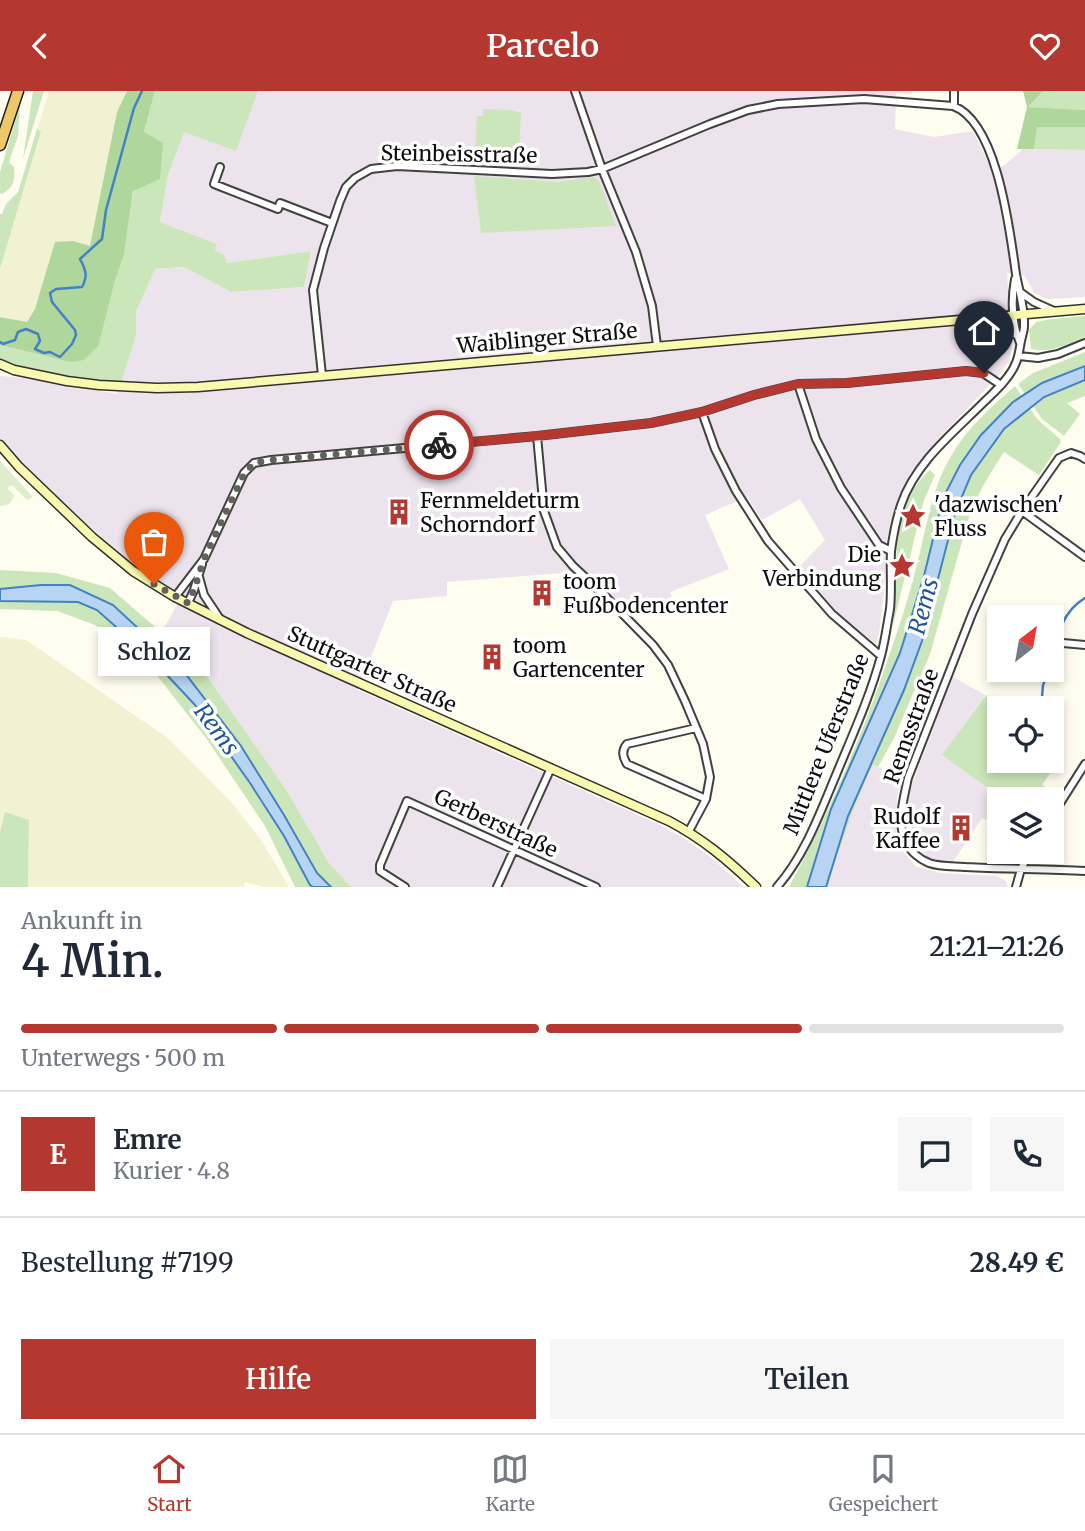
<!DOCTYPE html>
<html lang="de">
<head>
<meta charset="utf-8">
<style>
  body { margin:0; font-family:Merriweather,serif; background:#f6f6f7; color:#1f2937; height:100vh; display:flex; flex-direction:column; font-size:26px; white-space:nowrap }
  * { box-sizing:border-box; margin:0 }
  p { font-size:23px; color:#747a83 }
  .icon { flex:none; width:38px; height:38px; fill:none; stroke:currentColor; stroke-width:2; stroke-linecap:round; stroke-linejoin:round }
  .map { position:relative; height:796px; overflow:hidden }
  .details { display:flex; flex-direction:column; background:#fff; flex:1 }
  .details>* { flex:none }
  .needle { width:46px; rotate:31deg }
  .buttons { position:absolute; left:987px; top:514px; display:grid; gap:14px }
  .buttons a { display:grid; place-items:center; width:77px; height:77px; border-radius:0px; background:#fff; box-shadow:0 4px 10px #0003; font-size:35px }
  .pin { position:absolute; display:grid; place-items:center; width:60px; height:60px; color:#fff; margin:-72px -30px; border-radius:50% 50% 50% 0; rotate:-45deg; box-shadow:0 0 7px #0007 }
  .pin .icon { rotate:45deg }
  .courier { position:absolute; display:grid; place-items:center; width:70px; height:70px; margin:-35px; border:5px solid #b4382f; border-radius:50%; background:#fff; color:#222; box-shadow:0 2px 9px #0007 }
  .bubble { position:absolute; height:49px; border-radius:0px; background:#fff; box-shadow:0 4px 10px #0003; font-size:23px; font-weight:600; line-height:49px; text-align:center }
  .headline em { font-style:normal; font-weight:600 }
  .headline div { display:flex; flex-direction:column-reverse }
  .headline { display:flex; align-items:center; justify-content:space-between; height:119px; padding:0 21px }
  h1 { font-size:46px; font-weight:600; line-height:52px }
  .bar { display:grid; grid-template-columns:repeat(4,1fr); gap:10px 7px; align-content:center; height:84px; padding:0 21px }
  .bar i { height:9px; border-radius:5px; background:#e0e1e3 }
  .bar .on { background:#b4382f }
  .bar p { grid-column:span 4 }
  .line { display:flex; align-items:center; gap:18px; padding:0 21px; border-top:2px solid #e0e1e3 }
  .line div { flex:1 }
  .round { display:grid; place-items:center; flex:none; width:74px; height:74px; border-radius:0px; background:#f6f6f7 }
  .primary-button { display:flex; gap:14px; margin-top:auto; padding:14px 21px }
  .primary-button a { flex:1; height:80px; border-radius:0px; background:#b4382f; color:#fff; font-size:28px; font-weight:600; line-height:80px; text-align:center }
  .primary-button a+a { background:#f6f6f7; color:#1f2937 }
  header { display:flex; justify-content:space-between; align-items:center; height:91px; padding:0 21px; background:#b4382f; color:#fff; font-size:32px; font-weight:600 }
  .menu { display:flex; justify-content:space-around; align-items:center; height:98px; border-top:2px solid #e0e1e3; background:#fff; font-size:19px; color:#747a83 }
  .menu a { display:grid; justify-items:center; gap:4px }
  .menu .on { color:#b4382f }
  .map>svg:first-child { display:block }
</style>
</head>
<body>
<header><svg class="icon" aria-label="back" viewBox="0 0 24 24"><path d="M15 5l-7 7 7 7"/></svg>Parcelo<svg class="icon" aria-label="heart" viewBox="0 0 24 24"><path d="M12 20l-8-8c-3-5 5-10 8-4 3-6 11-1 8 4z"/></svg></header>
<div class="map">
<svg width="1085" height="796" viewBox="0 0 1085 796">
  <rect width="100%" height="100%" fill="#fefdef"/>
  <path fill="#ece3ec" d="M258,0H912V3L896,2L895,38L934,46L973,40L992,80L1005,74L1023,58L1085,59V206L1048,208L1034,202L1025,185L1007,182L1012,257L1009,270L1000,283L940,346L911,381L900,404L886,451L884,501L879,542L876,553L838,522L799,476L825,449L800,408L762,429L747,406L705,424L729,478L670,501L672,506L624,527L576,481L447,491V505L393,510L358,599L660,734L685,748L713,768L743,796H351L329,772L287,700L204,581L164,537L182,505L133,473L81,428L17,367L0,347V285L25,287L117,303L136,244V221L155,178L184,176L231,201L304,196L311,160L226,172L214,160L217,153L160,131L168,84L184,40L236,59Z
    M953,586L985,604L943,664L1002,706L986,729L982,727L953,771H946L929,767L915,757L910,750L906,728L910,699Z
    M873,674L903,686L897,704L896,740L897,749L903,760L915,775L940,782L996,785L1006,790L1008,796H828L849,727Z"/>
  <path fill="#f1f2d1" d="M49,0H127L117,21L90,156L73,150L27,232L0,225V178L41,40L37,38Z
    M0,546L26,549L169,648L231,711L261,749L289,796H264L245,791L244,796H28L29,729L5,722L0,741Z"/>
  <path fill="#cce6bb" d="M33,0H44L23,68Z
    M155,0H258L236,60L184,41L168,84L160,131L217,153L215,160L224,164L227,172L311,160L304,196L231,201L184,176L155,178L136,221V244L121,292C79,290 40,280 0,271V254L70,271L114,193L124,164L131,114L144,41Z
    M1043,0H1085V19L1027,16Z
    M20,14L18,45L9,71L14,76C15,90 14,96 2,103L0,102V81Z
    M483,18L512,19L513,20L521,21L518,74L478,73L475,70L477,25H483Z
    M1036,36H1085V59L1034,58Z
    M37,38L41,40L0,178V123H2L6,113L18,101Z
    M474,85L558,91L594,86L599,90L616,135L481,142Z
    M1085,225V246C1067,253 1050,263 1031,258L1029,239L1036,231L1052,228Z
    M1085,261V305L1067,312L1080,323L1064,345L1042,328L1018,293L1033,282Z
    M1015,295L1037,328L1060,348L1061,351L1039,384L1004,361C990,382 978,402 969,426L930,563L894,647L878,676L873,674C854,714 840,754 828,796H789C832,717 867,633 895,547C905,519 913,490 920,461C928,428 933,395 951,365C967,337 991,316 1015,295Z
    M930,379L935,384L924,409L893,534C899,483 887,417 930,379Z
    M0,479L56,482L110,497L161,541L164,537L204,581L287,700L329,772L351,796H295L265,735L206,647L155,582L95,534L57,520L0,518Z
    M986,604L1015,618H999V670H1041L1040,673L1051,681L1042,694L1059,705L1052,717V709H1005L942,664Z
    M5,721L29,729L28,796H0V741Z"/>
  <path fill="#afd69b" d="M127,0H155L144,41L163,52L160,88L133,100L124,164L114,193L98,255L84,269L70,271L0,254V226L27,231L35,218L55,151L73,150L90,155L117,21Z
    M1023,0H1043L1028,16L1085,19V36H1037L1034,58H1017L1027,16Z"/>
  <path fill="#deeecc" d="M0,370L33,406L27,409L12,394L7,397L14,404C12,412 8,415 0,415Z"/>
  <path fill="#b7d5f2" stroke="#4381c4" stroke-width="2" d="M1085,275V289L1044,306L1004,338L971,384L955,422L922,550L904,599L848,725L826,796H807L831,718L900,562L924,485L943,407L960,374L981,344L1013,311L1042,292Z
    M41,494H70L113,514L181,577L241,655L284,724L317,782L331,796H313L310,794L284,745L250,692L195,614L150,566L97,519L78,511L0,510V498Z"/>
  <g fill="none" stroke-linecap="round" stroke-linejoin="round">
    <path stroke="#4381c4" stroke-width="2.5" d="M0,251L3,253L15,249L18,241L26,238L38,243L40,250L35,258L44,262L50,261L60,266L72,253L76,244L75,239L52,211L50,202L56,198L82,196C88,185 86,179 80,168L102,148L106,119L134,17L142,0
      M1052,571C1057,546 1061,521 1085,507
      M1041,618L1043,594L1050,579"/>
    <g stroke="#414141" stroke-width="10">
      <path id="minor" d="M575,0L602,78L636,161L652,215L657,255
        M954,15V0
        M220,76L214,93L278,118L280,112L332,132
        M1015,188C1011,210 1012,232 1020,252
        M1020,201L1034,211L1054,220
        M981,228L997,233L1016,244
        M1019,265L1038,267L1058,263L1085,252
        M322,284L313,199L324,157L340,110L346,96L355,87L371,78L397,75L552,83L588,81L602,78L710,33L748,19L778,13L864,8L953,15C998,31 1010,142 1016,183C1019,200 1025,218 1024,235C1024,240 1022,245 1021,250C1019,260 1019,267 1014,276C1007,290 994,301 983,312C953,342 915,372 901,414C896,429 893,445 891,460C890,479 892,499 890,518C887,534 885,550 881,565C870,606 852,645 836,684C820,722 805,764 777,796
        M798,293L816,348L841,397L879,454L891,460
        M702,321L715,358L736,400L768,450L832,523L881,565
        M537,345L544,420L557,456L573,475L605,505L653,554L668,574L685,610L703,653L710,686L706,708L689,740
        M1085,368L1080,365L1071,362L1059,367L1022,420L1005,448L972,523L908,687C904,706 896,733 906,751C910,760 919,768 929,772C940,776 955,775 966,776C1006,778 1045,778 1085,780
        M1022,420L1085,466
        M199,486L204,504L220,528
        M175,506L204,468L244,382L254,372L271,369L537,345L651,332L702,321L754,304L798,293L847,292L966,280L983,282L1001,294
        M188,512L194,499L202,473
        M1063,552L1085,554
        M696,637L627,653C621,660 623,666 627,673L706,708
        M1052,725L1085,673
        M405,796L380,780V774L407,710L596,796
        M497,796L551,677
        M1016,796L1021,778L1030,761"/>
    </g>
    <g stroke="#303030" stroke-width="11">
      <path id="secondary" d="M0,273L14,279L67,290L99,294L157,297L198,296L1085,218
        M0,354L19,376L92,446L133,480L175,506L247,542L669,730C703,748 728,769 756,796"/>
    </g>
    <g stroke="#1f1f1f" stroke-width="13">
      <path id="trunk" d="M0,54L18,0"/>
    </g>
    <use href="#minor" stroke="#fff" stroke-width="6"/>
    <use href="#secondary" stroke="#f9f9af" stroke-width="8"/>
    <use href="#trunk" stroke="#ecc868" stroke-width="10"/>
  </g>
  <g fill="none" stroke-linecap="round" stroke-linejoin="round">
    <path stroke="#62625d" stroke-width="7" stroke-dasharray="0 12.6" d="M154,493L188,512L194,499L204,468L244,383L254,372L271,369L439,354"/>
    <path stroke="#b4382f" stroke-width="9" d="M439,354L537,345L651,332L702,321L754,304L798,293L847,292L966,280L984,282"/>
  </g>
  <defs>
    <g id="building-bare" transform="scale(2.1)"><path d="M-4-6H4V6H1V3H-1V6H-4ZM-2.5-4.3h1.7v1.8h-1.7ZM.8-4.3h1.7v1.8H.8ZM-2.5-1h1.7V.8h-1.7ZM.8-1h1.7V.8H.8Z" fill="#b4382f" stroke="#fff" stroke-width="2.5" paint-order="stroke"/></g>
    <g id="sight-bare" transform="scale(2.1)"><path d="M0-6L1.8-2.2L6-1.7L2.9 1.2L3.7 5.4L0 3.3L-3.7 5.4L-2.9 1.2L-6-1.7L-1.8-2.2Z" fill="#b4382f" stroke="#fff" stroke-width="2.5" paint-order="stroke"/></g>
  </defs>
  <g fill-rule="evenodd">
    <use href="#building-bare" x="399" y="421"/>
    <use href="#sight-bare" x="913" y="425"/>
    <use href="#sight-bare" x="902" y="475"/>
    <use href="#building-bare" x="542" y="502"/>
    <use href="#building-bare" x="492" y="566"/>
    <use href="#building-bare" x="961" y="737"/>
  </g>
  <g text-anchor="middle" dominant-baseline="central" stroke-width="7" stroke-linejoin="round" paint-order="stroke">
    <g font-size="21" fill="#0e0e0e" stroke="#fff">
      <text transform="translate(459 63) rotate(1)">Steinbeisstraße</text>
      <text transform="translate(547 247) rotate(-5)">Waiblinger Straße</text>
      <text transform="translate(372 578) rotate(24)">Stuttgarter Straße</text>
      <text transform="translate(911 635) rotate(-70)">Remsstraße</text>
      <text transform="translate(826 653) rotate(-68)">Mittlere Uferstraße</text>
      <text transform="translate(496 732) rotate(25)">Gerberstraße</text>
    </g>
    <g font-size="21" fill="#0e0e0e" stroke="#fff" text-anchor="start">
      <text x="420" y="409">Fernmeldeturm<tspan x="420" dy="24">Schorndorf</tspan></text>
      <text x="934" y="413">'dazwischen'<tspan x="934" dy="24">Fluss</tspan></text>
      <text x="881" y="463" text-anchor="end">Die<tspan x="881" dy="24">Verbindung</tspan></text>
      <text x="563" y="490">toom<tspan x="563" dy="24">Fußbodencenter</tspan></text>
      <text x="513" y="554">toom<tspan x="513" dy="24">Gartencenter</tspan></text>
      <text x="940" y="725" text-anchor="end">Rudolf<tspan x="940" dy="24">Kaffee</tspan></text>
    </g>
    <g font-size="23" font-style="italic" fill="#1f5597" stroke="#fff">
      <text transform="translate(923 515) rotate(-75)">Rems</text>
      <text transform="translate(217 638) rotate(53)">Rems</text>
    </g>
  </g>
</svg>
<div class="buttons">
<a><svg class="needle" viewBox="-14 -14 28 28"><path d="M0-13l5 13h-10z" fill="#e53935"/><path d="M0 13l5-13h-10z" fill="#747a83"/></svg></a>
<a><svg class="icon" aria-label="locate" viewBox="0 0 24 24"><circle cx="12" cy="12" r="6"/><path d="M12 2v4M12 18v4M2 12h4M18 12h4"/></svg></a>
<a><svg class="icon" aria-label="layers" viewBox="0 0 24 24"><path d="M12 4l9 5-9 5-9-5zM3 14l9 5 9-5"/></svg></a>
</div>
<div class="pin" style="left:154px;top:493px;background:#ea580c"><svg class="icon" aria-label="bag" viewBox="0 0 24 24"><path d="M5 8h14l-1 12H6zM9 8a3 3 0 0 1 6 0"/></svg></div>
<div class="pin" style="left:984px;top:282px;background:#1f2937"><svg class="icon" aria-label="home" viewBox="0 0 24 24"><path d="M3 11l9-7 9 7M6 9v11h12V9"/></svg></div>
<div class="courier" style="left:439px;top:354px"><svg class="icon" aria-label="bike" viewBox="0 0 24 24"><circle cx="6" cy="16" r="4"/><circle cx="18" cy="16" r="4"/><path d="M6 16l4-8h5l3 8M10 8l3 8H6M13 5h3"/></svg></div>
<div class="bubble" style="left:98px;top:536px;width:112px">Schloz</div>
</div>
<section class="details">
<div class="headline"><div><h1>4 Min.</h1><p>Ankunft in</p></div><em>21:21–21:26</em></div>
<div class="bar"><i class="on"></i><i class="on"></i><i class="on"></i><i></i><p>Unterwegs · 500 m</p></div>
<div class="line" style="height:126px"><b class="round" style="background:#b4382f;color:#fff">E</b><div><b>Emre</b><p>Kurier · 4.8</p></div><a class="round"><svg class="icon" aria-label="chat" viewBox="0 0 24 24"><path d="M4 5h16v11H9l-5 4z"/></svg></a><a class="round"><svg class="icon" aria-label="phone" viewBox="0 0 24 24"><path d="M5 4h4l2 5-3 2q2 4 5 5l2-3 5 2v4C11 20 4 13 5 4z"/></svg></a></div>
<div class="line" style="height:91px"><div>Bestellung #7199</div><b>28.49 €</b></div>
<div class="primary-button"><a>Hilfe</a><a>Teilen</a></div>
</section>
<nav class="menu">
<a class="on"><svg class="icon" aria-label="home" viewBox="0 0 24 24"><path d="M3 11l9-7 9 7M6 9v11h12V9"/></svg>Start</a>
<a><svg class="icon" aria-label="map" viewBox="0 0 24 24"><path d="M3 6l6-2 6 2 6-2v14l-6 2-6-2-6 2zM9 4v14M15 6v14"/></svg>Karte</a>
<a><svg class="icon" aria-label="saved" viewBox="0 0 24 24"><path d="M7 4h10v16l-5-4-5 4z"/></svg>Gespeichert</a>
</nav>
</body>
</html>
